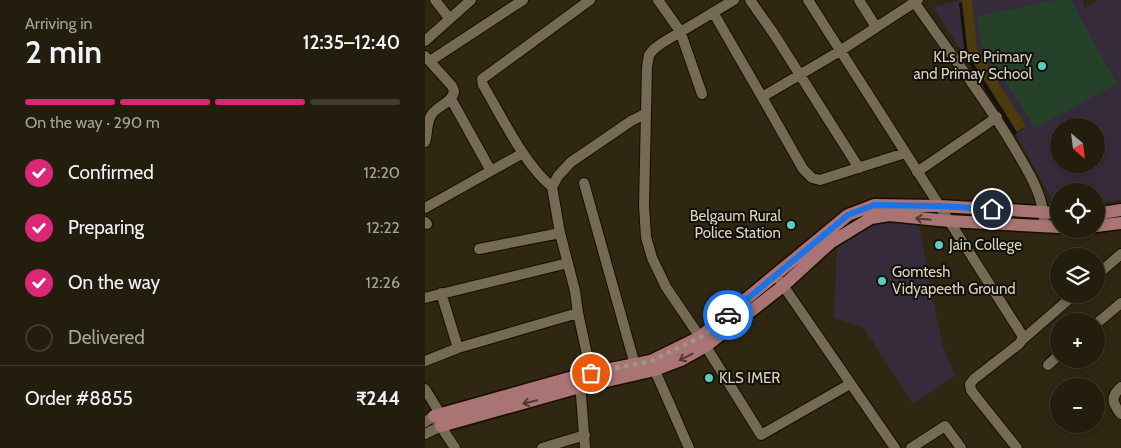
<!DOCTYPE html>
<html lang="en">
<head>
<meta charset="utf-8">
<style>
  body { margin:0; font-family:Cabin,sans-serif; background:#2f2a1c; color:#f1f3f6; height:100vh; display:flex; flex-direction:column; font-size:19px; white-space:nowrap }
  * { box-sizing:border-box; margin:0 }
  p { font-size:16px; color:#a3a29e }
  .icon { flex:none; width:28px; height:28px; fill:none; stroke:currentColor; stroke-width:2; stroke-linecap:round; stroke-linejoin:round }
  .map { position:relative; flex:1; overflow:hidden }
  .sheet { display:flex; flex-direction:column; background:#231d0e; width:425px }
  .sheet>* { flex:none }
  .needle { width:32px; rotate:152deg }
  .fabs { position:absolute; left:625px; top:118px; display:grid; gap:10px }
  .fabs a { display:grid; place-items:center; width:55px; height:55px; border-radius:50%; background:#231d0e; box-shadow:0 2px 8px #0003,0 0 0 1px #403b2e; font-size:25px }
  .pin { position:absolute; display:grid; place-items:center; width:42px; height:42px; color:#fff; margin:-21px; border:2px solid #fff; border-radius:50%; box-shadow:0 1px 5px #0007 }
  .courier { position:absolute; display:grid; place-items:center; width:50px; height:50px; margin:-25px; border:4px solid #1a73e8; border-radius:50%; background:#fff; color:#222; box-shadow:0 1px 6px #0007 }
  .headline em { font-style:normal; font-weight:600 }
  .headline div { display:flex; flex-direction:column-reverse }
  .headline { display:flex; align-items:center; justify-content:space-between; height:85px; padding:0 25px }
  h1 { font-size:32px; font-weight:600; line-height:38px }
  .bar { display:grid; grid-template-columns:repeat(4,1fr); gap:8px 5px; align-content:center; height:60px; padding:0 25px }
  .bar i { height:6px; border-radius:4px; background:#403b2e }
  .bar .on { background:#db2777 }
  .bar p { grid-column:span 4 }
  .line { display:flex; align-items:center; gap:12px; padding:0 25px; border-top:1px solid #403b2e }
  .line div { flex:1 }
  ol { padding:0 25px; list-style:none }
  li { display:flex; align-items:center; gap:15px; height:55px }
  li p { margin-inline-start:auto }
  li .icon { padding:5px; border-radius:50%; background:#db2777; color:#fff; stroke-width:4 }
  li:last-child { color:#a3a29e }
  li i { width:28px; height:28px; border:2px solid #403b2e; border-radius:50% }
  main { display:flex; flex:1; min-height:0 }
  .map>svg:first-child { display:block }
</style>
</head>
<body>
<main>
<section class="sheet">
<div class="headline"><div><h1>2 min</h1><p>Arriving in</p></div><em>12:35–12:40</em></div>
<div class="bar"><i class="on"></i><i class="on"></i><i class="on"></i><i></i><p>On the way · 290 m</p></div>
<ol>
<li><svg class="icon" aria-label="check" viewBox="0 0 24 24"><path d="M5 12l5 5 9-10"/></svg>Confirmed<p>12:20</p></li>
<li><svg class="icon" aria-label="check" viewBox="0 0 24 24"><path d="M5 12l5 5 9-10"/></svg>Preparing<p>12:22</p></li>
<li><svg class="icon" aria-label="check" viewBox="0 0 24 24"><path d="M5 12l5 5 9-10"/></svg>On the way<p>12:26</p></li>
<li><i></i>Delivered</li>
</ol>
<div class="line" style="height:65px"><div>Order #8855</div><b>₹244</b></div>
</section>
<div class="map">
<svg width="696" height="448" viewBox="0 0 696 448">
  <defs>
    <filter id="shadow"><feDropShadow dx="-3" dy="3" stdDeviation="0" flood-color="#0009"/></filter>
  </defs>
  <rect width="100%" height="100%" fill="#2f2712"/>
  <path fill="#352b3a" fill-rule="evenodd" d="M535,0H658L659,8L674,0H696V200L671,203V191H634V203H629L593,138L508,7ZM634,126H671V164H634Z
    M493,221L517,344L530,376L488,404L439,328L409,318L412,244L432,232L453,223Z"/>
  <path fill="#26412a" d="M631,0H646L692,84L610,128L557,45L552,16Z"/>
  <path fill="#4c3a07" filter="url(#shadow)" d="M537,0H547L552,49L601,126L592,132L543,54Z"/>
  <g fill="none" stroke-linecap="round" stroke-linejoin="round">
    <g stroke="#170f00" stroke-width="12">
      <path id="minor" d="M10,0L24,18
        M233,0L255,31L277,94
        M309,0L237,43L229,49L224,55L222,67L219,205L221,237L227,258L241,287L275,337L336,435L425,384
        M325,0L349,34L434,168
        M383,0L597,335V340L594,344L549,379L545,384L546,390L552,398L592,448
        M434,0L451,27
        M488,0C522,50 560,97 590,149C604,173 620,197 619,226
        M288,12L337,97L415,51L493,0
        M0,41L46,0
        M0,56L27,86L29,91C28,102 14,105 7,114C1,122 3,133 0,142
        M5,61L98,0
        M337,97L378,169L387,178L395,180L480,153
        M26,99L66,171
        M492,172L572,117
        M159,183L210,365
        M127,187C99,164 77,117 58,85L57,79L165,0
        M0,208L98,153
        M0,222L2,224
        M54,249L135,233
        M671,276L696,254
        M355,281L470,448
        M16,293L33,348
        M0,298L143,263
        M671,324L696,303
        M597,340L650,294
        M0,361L33,348L153,313
        M227,364L264,448
        M623,365L634,355
        M166,373L153,313L150,291L135,233L127,187L133,176L146,162L206,121L220,114
        M155,382L160,448
        M696,387C685,397 687,403 696,414
        M0,389L16,415
        M0,422L9,416L30,448
        M0,434L16,426
        M117,448L160,435
        M486,448L520,426L536,448"/>
    </g>
    <g stroke="#170f00" stroke-width="15">
      <path id="major" d="M671,214L696,210
        M671,226L696,223
        M9,416L155,375L226,361L275,337L423,215L449,205L514,206L634,213
        M16,426L155,387L230,370L256,360L281,346L358,286L405,243L446,218L464,215L524,221L634,227"/>
    </g>
    <use href="#minor" stroke="#756b54" stroke-width="10"/>
    <use href="#major" stroke="#a97473" stroke-width="12"/>
  </g>
  <defs><path id="oneway-shaft" d="M-6 0H5M1.5-3L5.5 0L1.5 3" fill="none" stroke-width="1.6" stroke-linecap="round" stroke-linejoin="round" transform="scale(1.25)"/></defs>
  <g stroke="#503832">
    <use href="#oneway-shaft" transform="translate(498 219) rotate(-174)"/>
    <use href="#oneway-shaft" transform="translate(261 357) rotate(153)"/>
    <use href="#oneway-shaft" transform="translate(105 402) rotate(166)"/>
  </g>
  <g fill="none" stroke-linecap="round" stroke-linejoin="round">
    <path stroke="#9d9788" stroke-width="5" stroke-dasharray="0 9" d="M166,373L226,361L276,337L303,315"/>
    <path stroke="#1a73e8" stroke-width="6" d="M303,315L423,215L449,205L514,206L567,209"/>
  </g>
  <g fill="#58cec0" stroke="#141007" stroke-width="2">
    <circle cx="617" cy="66" r="5"/>
    <circle cx="366" cy="225" r="5"/>
    <circle cx="514" cy="245" r="5"/>
    <circle cx="457" cy="281" r="5"/>
    <circle cx="284" cy="378" r="5"/>
  </g>
  <g text-anchor="middle" dominant-baseline="central" stroke-width="4" stroke-linejoin="round" paint-order="stroke">
    <g font-size="15" fill="#d8d3c7" stroke="#141007" text-anchor="start">
      <text x="607" y="57" text-anchor="end">KLs Pre Primary<tspan x="607" dy="17">and Primay School</tspan></text>
      <text x="356" y="216" text-anchor="end">Belgaum Rural<tspan x="356" dy="17">Police Station</tspan></text>
      <text x="524" y="245">Jain College</text>
      <text x="467" y="272">Gomtesh<tspan x="467" dy="17">Vidyapeeth Ground</tspan></text>
      <text x="294" y="378">KLS IMER</text>
    </g>
  </g>
</svg>
<div class="fabs">
<a><svg class="needle" viewBox="-14 -14 28 28"><path d="M0-13l5 13h-10z" fill="#e53935"/><path d="M0 13l5-13h-10z" fill="#a3a29e"/></svg></a>
<a><svg class="icon" aria-label="locate" viewBox="0 0 24 24"><circle cx="12" cy="12" r="6"/><path d="M12 2v4M12 18v4M2 12h4M18 12h4"/></svg></a>
<a><svg class="icon" aria-label="layers" viewBox="0 0 24 24"><path d="M12 4l9 5-9 5-9-5zM3 14l9 5 9-5"/></svg></a>
<a>+</a>
<a>−</a>
</div>
<div class="pin" style="left:166px;top:373px;background:#ea580c"><svg class="icon" aria-label="bag" viewBox="0 0 24 24"><path d="M5 8h14l-1 12H6zM9 8a3 3 0 0 1 6 0"/></svg></div>
<div class="pin" style="left:567px;top:209px;background:#1f2937"><svg class="icon" aria-label="home" viewBox="0 0 24 24"><path d="M3 11l9-7 9 7M6 9v11h12V9"/></svg></div>
<div class="courier" style="left:303px;top:315px"><svg class="icon" aria-label="car" viewBox="0 0 24 24"><path d="M5 17H2v-5l4-1 3-4h7l3 4 3 1v5h-3M9 17h6M6 11h13"/><circle cx="7" cy="17" r="2"/><circle cx="17" cy="17" r="2"/></svg></div>
</div>
</main>
</body>
</html>
